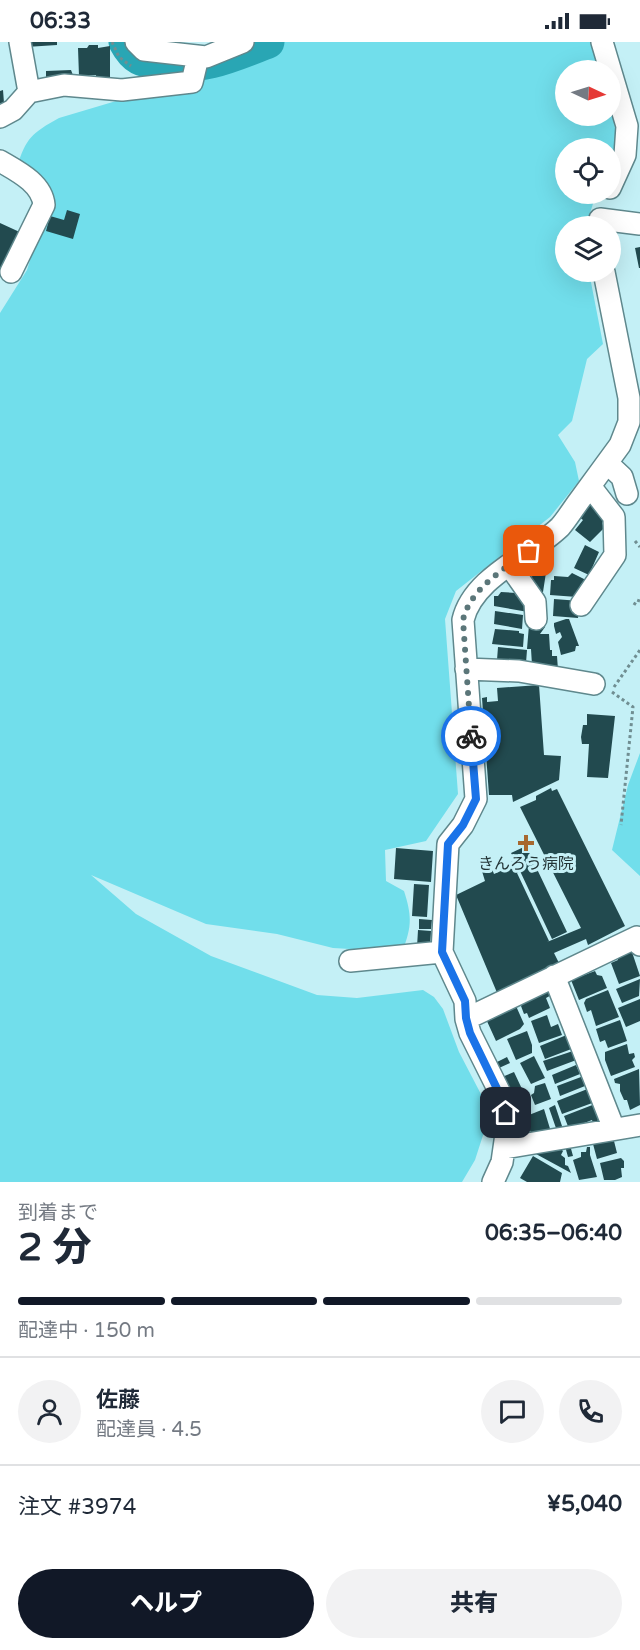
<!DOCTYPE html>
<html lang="ja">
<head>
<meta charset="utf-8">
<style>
  body { margin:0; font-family:"Varela Round","Noto Sans JP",sans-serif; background:#f2f2f3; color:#1f2937; height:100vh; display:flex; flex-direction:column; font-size:22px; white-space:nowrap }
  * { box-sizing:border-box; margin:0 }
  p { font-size:20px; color:#747a83 }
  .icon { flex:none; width:33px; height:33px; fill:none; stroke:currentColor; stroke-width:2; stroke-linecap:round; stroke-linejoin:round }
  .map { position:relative; height:1140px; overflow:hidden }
  .panel { display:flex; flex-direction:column; background:#fff; flex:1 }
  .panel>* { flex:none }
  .needle { width:39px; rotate:94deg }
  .tools { position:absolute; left:555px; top:18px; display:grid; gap:12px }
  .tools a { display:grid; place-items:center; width:66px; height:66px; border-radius:50%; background:#fff; box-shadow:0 6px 24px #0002; font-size:30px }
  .pin { position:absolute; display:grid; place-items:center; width:51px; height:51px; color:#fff; margin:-26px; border-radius:12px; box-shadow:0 3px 9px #0006 }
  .courier { position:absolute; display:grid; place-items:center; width:60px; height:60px; margin:-30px; border:4px solid #1a73e8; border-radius:50%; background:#fff; color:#222; box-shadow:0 2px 8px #0007 }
  .head em { font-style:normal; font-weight:800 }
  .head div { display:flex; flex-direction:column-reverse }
  .head { display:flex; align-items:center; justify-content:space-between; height:102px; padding:0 18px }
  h1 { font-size:39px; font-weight:800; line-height:45px }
  .bar { display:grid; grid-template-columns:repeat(4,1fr); gap:9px 6px; align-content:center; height:72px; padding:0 18px }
  .bar i { height:8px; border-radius:4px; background:#e0e1e3 }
  .bar .current { background:#111827 }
  .bar p { grid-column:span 4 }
  .line { display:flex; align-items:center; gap:15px; padding:0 18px; border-top:2px solid #e0e1e3 }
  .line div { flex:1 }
  .round { display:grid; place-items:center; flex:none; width:63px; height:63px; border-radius:32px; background:#f2f2f3 }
  .cta { display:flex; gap:12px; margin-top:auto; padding:12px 18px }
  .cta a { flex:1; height:69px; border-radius:36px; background:#111827; color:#fff; font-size:24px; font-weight:800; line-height:69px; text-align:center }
  .cta a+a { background:#f2f2f3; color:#1f2937 }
  .status { display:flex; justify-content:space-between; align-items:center; height:42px; padding:0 30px; background:#fff; direction:ltr }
  .status svg { height:16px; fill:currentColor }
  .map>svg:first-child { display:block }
</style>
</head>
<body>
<div class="status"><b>06:33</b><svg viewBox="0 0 49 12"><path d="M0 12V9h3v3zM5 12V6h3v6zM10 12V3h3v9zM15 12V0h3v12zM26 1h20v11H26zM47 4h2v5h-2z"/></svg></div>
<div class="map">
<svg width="640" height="1140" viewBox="0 0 640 1140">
  <rect width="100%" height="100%" fill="#c4f0f6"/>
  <path fill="#71deeb" d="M281,0H591L600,28H566V74H610L611,64C615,83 619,101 611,119L610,106H566V152H596L586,184H566V230H589L603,302L587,317L572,379L558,393L575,420L579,439L550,475L456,549L445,577L458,752L426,799L385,808L386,839L404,849C412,874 412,885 402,910L333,906L277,892L206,882L91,833L136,872L211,914L317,953L357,956L423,948L434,955L443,967L459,1010L484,1058L485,1087L475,1118L462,1140H0V271L27,228L50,154L17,125C26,96 32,91 59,76L217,29Z
    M640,711V834L612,808L628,743Z"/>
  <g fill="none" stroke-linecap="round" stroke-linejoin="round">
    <path stroke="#29a6b4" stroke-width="33" d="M125,0C135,19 143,19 163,22C202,28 232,14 268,0"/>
  </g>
  <path fill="#224a4f" d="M26,0H57V3L26,5Z
    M89,3H98V6L110,4V36L96,38V33L79,34L78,6H87Z
    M71,28L74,36L46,40V29Z
    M3,48L4,61H0V49Z
    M67,168L80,172L73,197L46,189L50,174L64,178Z
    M0,181L24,192L2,229L0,228Z
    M640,205V226H639L635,206Z
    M590,462L603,473L605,477L602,481L604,486L590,500L575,488L583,478L579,475Z
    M585,503L599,510L589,533L574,526Z
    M541,515L547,524L543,550L538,554L527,538L538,530L533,522Z
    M572,531L586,538L581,542L577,555L550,553L551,538H554V534L568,535Z
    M501,550L516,551L515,553L523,554V563H529L528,570L494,564V554H498Z
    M554,557L580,559L578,576L553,574Z
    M495,569L523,573L522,587L494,582Z
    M542,577L545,585L540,592H549L550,608H552V614H557L558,628L532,623L531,607H527L529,583Z
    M566,577H569L579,604H576L575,609L561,613L558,600L562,595L560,590L556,592L554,584V581Z
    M495,587L519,589V591L524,592L523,605L492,602Z
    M498,605L527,608L526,621L497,618Z
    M539,643L544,713L561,714L559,738L513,760L512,753H489L482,656L487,655V660L498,659L497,646Z
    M587,672L615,674L608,736L587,735L589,702H582L581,695L583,683H587Z
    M551,746L552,749L557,747L625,884L588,903L586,897L554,911L559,921L498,953L456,853L485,839L481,826L490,822L494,832L512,824L511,820L515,818L511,811L526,804L567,890L552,897L520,829L517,831L549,899L547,900L581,886L520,765L536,758V754Z
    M396,806L433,809L431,840L394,837Z
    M414,842L429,843L427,875L412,874Z
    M419,877L432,878L431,887H419Z
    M418,888L431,889L430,906L417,905Z
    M631,907L640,934L619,942L611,921L618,918L617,913Z
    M595,929L597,933L602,934L607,946L579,958L571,938Z
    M640,937L639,954L622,961L616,947Z
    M549,947L555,951L546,956L550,966L529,976L527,971L524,972L521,964L523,960Z
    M608,948L619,975L596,984L591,968L587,970L584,961L586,957Z
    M640,957V979L626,985L618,966Z
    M516,964L524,982L520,987L496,999L486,977Z
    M547,973L551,985L558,982L562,993L539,1001L531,979Z
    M620,978L627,999L608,1006L605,998L600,1000L596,987Z
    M527,989L532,1003V1011L516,1018L507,997Z
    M569,992L574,1006L545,1017L540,1004Z
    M627,1002L629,1012L634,1011L635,1015L632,1018L635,1025L611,1034L605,1018V1010Z
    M576,1008L579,1017L547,1029L543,1019Z
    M534,1014L545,1036L531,1042L520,1021Z
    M507,1015L510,1021L499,1026L497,1020Z
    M576,1023L580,1032L555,1042L552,1033Z
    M639,1027L640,1063L630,1068L627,1058H624L620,1049V1042L615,1041L614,1037Z
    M514,1030L522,1047L510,1053L502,1035Z
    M581,1035L585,1044L560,1054L557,1044Z
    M545,1041L551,1057L535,1063L531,1053L534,1051L535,1044Z
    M590,1046L595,1060L562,1072L557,1059Z
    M523,1049L530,1065L518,1070L512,1053Z
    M595,1062L601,1077L593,1081L592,1078L569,1087L564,1074Z
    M555,1063L563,1087L557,1089L549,1066Z
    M544,1067L551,1090L532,1093L524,1075Z
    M608,1098L609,1100L614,1099L617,1111L597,1117L593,1102Z
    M570,1103L573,1114L568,1115L565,1104Z
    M558,1104L563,1109L561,1113L565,1116V1123L568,1124L571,1131L536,1112L538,1109Z
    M587,1105H590V1113L597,1135L579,1138L573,1118L581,1115V1110H586Z
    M533,1114L562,1131L560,1140H527L520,1136Z
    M621,1116L624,1119V1126H621L622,1135L615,1138H604L600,1121Z"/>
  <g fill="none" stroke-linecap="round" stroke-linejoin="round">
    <g stroke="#5f888d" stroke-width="24">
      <path id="minor" d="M20,0L29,50
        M136,0L144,8L206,15L243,0
        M602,0L627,84L625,113L610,146
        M0,75L13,68L29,50L64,43L122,48L192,40L198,15
        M0,119C17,129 42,141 44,163L11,230
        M600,177L640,182
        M607,421L622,435L627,452
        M509,523L535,560L536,577
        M581,563L615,513L614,475L590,444
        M466,627L519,629L594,642
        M350,919L442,910
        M554,934L614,1087
        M466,977L637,895L640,903
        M504,1106L640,1083
        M493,1140L502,1120L506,1092V1071L503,1057L470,991L466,977L465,959L442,910L448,802L463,783L476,757L463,578C473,535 530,514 560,485C567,477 573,467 579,459C593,440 606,422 620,403L629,380V356L604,230"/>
    </g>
    <path stroke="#708e92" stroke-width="3" stroke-dasharray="3 3" stroke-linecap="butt" d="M112,0L119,15L131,24
      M635,499L640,505
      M634,563L637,558L640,559
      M614,645L640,608
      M612,650L633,665L621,783"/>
    <use href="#minor" stroke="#fff" stroke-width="21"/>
  </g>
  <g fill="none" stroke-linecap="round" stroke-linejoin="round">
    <path stroke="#5b7679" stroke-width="6" stroke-dasharray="0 10.8" d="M471,694L463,578C470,547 504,527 529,509"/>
    <path stroke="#1a73e8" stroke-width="8" d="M471,694L476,757L463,783L448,802L442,910L465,959L466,976L470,991L502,1057L506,1071"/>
  </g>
  <path fill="#a7682f" stroke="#c4f0f6" stroke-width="2" d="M523 792h6v6h6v6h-6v6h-6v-6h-6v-6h6z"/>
  <g text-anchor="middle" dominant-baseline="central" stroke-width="6" stroke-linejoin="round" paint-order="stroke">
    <g font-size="16" fill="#233436" stroke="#c4f0f6">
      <text x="526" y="822">きんろう病院</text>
    </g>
  </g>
</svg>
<div class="tools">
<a><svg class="needle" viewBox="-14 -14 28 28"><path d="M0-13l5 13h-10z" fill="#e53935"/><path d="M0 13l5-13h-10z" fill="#747a83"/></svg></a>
<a><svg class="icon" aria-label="locate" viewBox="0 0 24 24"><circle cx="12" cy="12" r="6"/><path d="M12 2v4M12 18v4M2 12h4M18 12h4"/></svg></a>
<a><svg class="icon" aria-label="layers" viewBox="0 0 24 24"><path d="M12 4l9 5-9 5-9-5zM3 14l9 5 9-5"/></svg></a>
</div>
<div class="pin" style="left:529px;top:509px;background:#ea580c"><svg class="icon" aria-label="bag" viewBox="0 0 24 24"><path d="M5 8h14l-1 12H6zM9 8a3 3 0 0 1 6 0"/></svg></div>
<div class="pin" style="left:506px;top:1071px;background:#1f2937"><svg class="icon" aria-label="home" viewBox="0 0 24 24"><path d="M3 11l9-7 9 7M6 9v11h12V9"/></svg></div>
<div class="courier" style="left:471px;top:694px"><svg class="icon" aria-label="bike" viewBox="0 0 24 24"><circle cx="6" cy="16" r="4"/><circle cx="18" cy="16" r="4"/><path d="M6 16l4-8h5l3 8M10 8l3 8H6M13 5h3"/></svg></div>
</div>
<section class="panel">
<div class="head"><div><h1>2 分</h1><p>到着まで</p></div><em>06:35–06:40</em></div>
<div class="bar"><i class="current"></i><i class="current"></i><i class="current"></i><i></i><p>配達中 · 150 m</p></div>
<div class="line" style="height:108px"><a class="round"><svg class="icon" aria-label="person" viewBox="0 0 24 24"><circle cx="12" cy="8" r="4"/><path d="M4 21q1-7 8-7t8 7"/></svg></a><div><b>佐藤</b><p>配達員 · 4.5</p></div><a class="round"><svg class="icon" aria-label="chat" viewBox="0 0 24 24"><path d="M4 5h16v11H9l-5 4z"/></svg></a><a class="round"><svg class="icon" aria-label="phone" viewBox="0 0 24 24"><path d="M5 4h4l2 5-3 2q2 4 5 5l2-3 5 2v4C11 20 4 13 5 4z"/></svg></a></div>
<div class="line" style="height:78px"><div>注文 #3974</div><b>¥5,040</b></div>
<div class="cta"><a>ヘルプ</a><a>共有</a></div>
</section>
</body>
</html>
